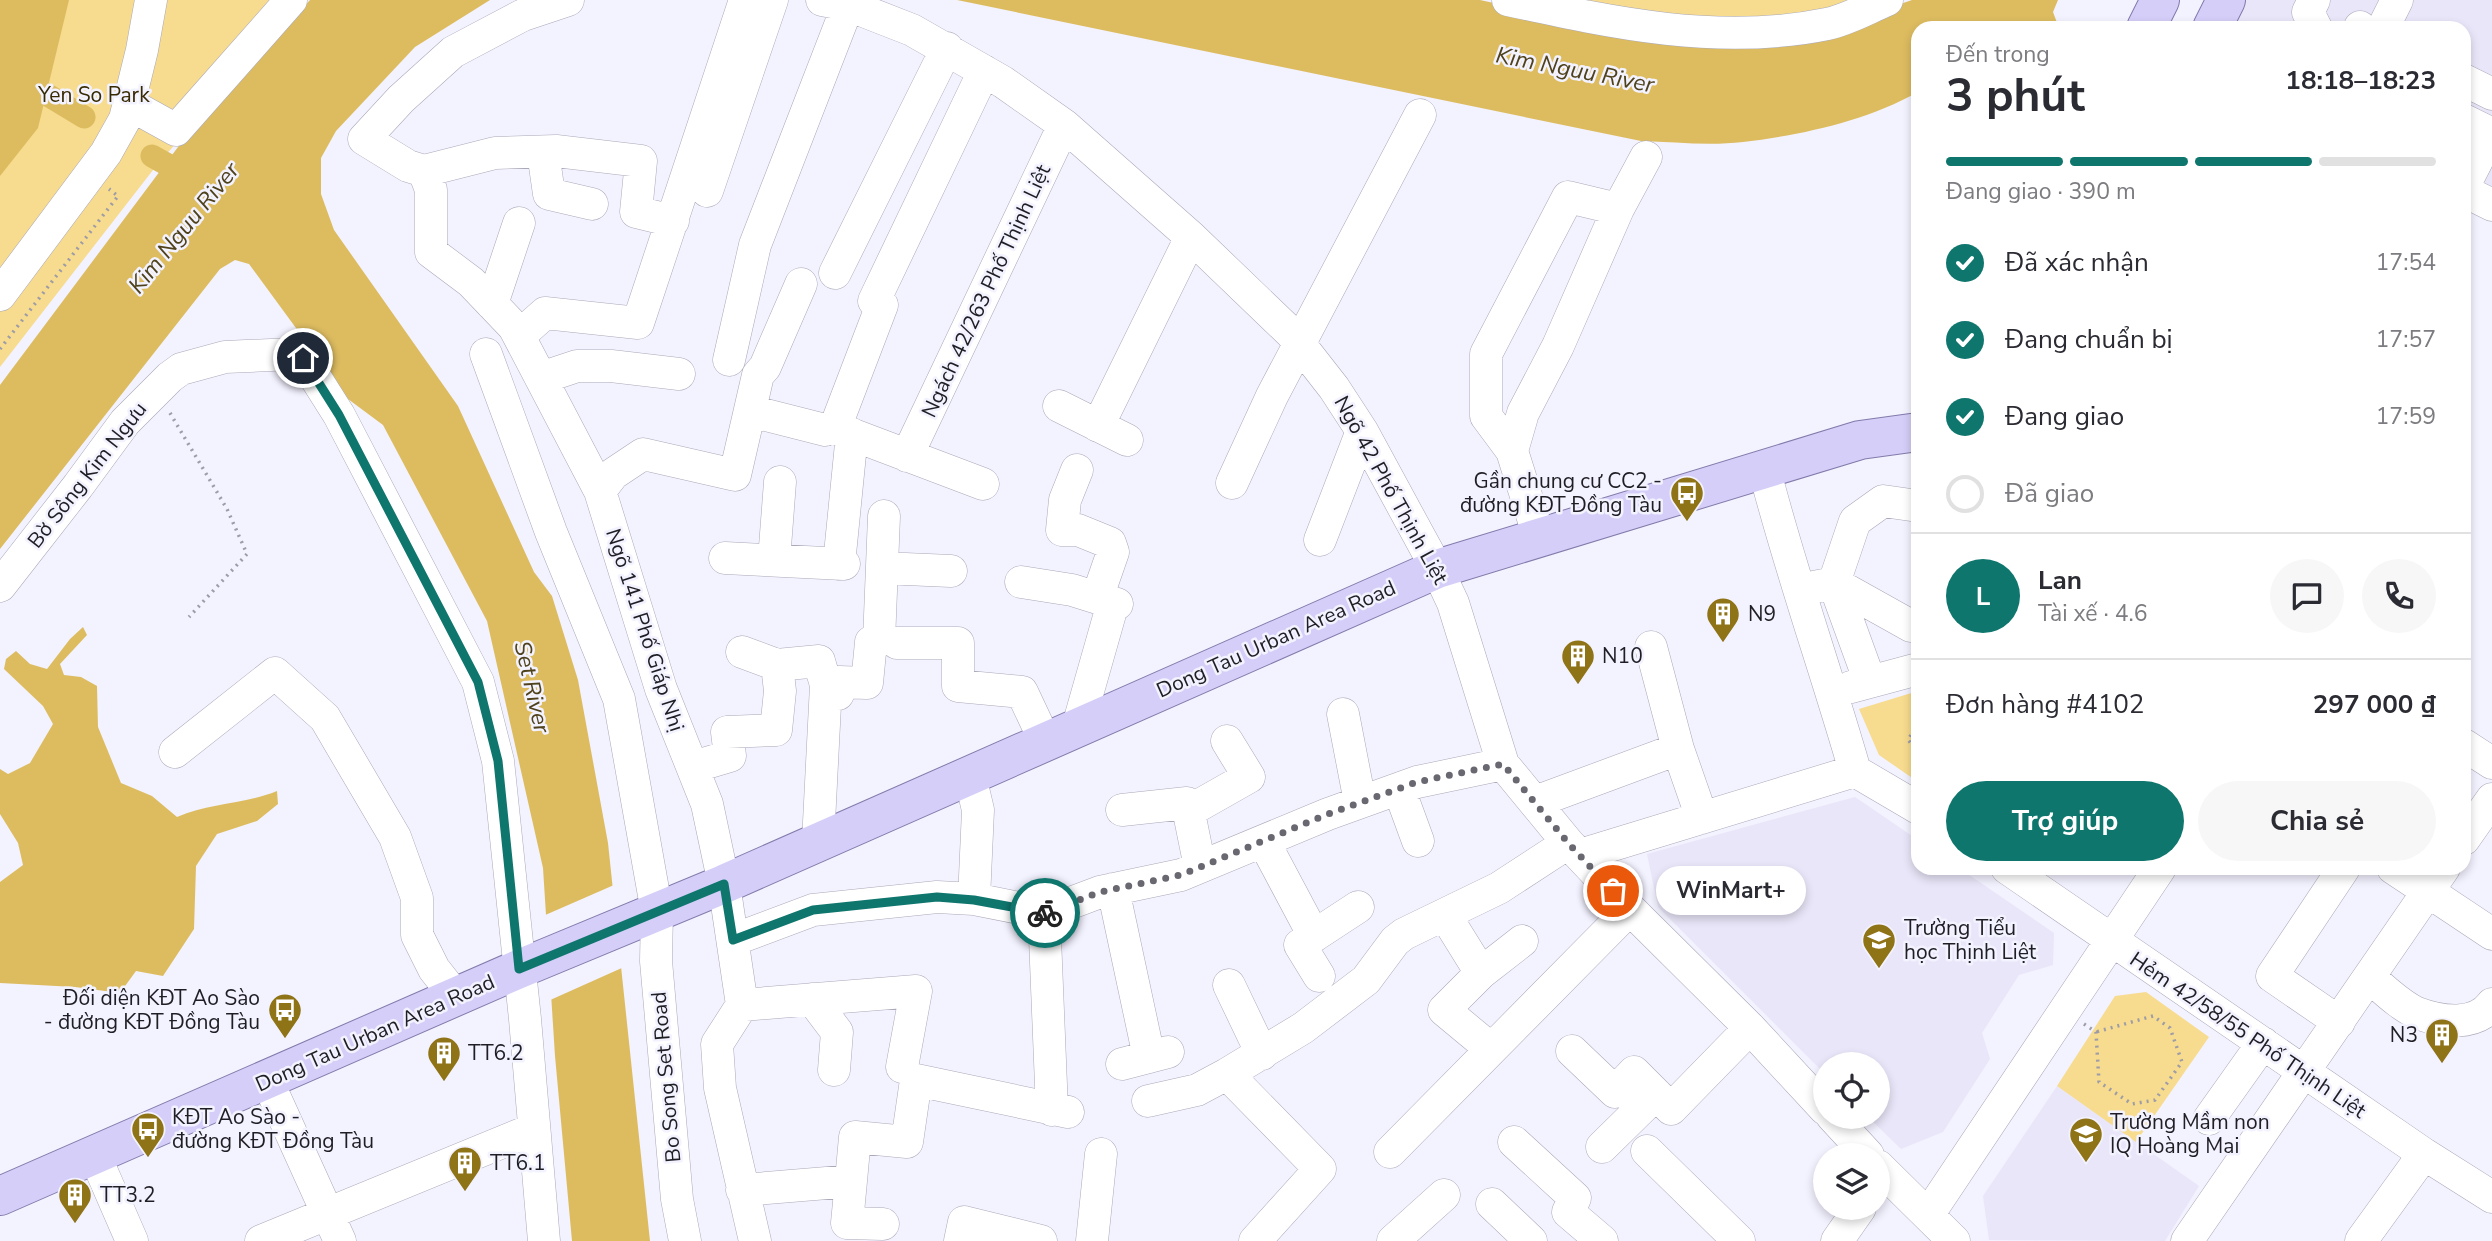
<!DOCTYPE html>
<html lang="vi">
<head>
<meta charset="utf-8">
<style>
  body { margin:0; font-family:"Nunito Sans",sans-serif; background:#f7f7f7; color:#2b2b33; height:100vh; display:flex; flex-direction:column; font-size:26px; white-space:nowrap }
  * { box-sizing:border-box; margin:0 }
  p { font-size:23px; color:#7c7c81 }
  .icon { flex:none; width:38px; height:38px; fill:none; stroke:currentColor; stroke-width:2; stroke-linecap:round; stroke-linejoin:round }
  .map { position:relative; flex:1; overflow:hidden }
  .panel { position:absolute; left:1911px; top:21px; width:560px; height:854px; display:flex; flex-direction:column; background:#fff; border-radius:21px; box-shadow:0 4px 10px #0003 }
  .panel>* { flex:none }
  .tools { position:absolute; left:1813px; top:1052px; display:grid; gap:14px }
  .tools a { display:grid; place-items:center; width:77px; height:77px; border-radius:50%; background:#fff; box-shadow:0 4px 10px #0003; font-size:35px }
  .pin { position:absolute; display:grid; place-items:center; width:60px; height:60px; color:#fff; margin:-30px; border:4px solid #fff; border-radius:50%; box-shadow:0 2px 7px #0007 }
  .courier { position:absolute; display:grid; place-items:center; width:70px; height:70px; margin:-35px; border:5px solid #0f766e; border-radius:50%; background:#fff; color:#222; box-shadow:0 2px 9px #0007 }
  .bubble { position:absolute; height:49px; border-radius:24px; background:#fff; box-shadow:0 4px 10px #0003; font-size:23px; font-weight:700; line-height:49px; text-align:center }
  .overview em { font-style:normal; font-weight:700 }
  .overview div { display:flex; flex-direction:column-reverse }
  .overview { display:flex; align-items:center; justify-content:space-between; height:119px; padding:0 35px }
  h1 { font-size:46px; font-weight:700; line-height:52px }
  .bar { display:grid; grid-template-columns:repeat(4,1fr); gap:10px 7px; align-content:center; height:84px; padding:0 35px }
  .bar i { height:9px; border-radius:5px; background:#e1e1e2 }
  .bar .active { background:#0f766e }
  .bar p { grid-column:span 4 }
  .line { display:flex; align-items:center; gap:18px; padding:0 35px; border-top:2px solid #e1e1e2 }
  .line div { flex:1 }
  .round { display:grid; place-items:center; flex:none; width:74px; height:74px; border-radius:37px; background:#f7f7f7 }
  ol { padding:0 35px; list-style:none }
  li { display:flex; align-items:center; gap:21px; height:77px }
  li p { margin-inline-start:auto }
  li .icon { padding:7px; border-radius:50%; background:#0f766e; color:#fff; stroke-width:4 }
  li:last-child { color:#7c7c81 }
  li i { width:38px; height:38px; border:4px solid #e1e1e2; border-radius:50% }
  .primary-button { display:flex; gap:14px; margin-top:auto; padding:14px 35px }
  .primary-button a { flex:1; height:80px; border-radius:42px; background:#0f766e; color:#fff; font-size:28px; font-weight:700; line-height:80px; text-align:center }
  .primary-button a+a { background:#f7f7f7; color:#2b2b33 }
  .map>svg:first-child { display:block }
</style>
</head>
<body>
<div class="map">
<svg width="2492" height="1241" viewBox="0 0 2492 1241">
  <rect width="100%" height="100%" fill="#f3f2ff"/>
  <path fill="#e9e6f9" d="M2239,0H2492V196L2464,181V28H2224Z
    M1855,797L1918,840V868H1959L2054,933L2053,965L2019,975L1982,1033L1990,1059L1943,1132L1901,1149L1868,1117L1878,1116V1064H1825V1074L1658,907L1647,854Z
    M2057,1086L2199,1186L2165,1241L1989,1240L1983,1196Z"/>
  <path fill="#f7db8e" d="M0,0H308L160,161L0,367Z
    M1546,0H1868L1727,28Z
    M1918,691V782L1879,755L1859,709Z
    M2146,992L2209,1037L2136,1142L2057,1086L2115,996Z"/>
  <path fill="#ddbc60" d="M0,0H69L38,128L0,176Z
    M310,0H490L415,47L336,131L321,158V194L334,230L458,406L534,572L552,596L578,680L608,843L650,1241H572L555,1056L543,868L487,621L383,425L348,399L249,264L235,260L220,269L0,549V385L178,147Z
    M957,0H1480L1595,25L1825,30L1912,0H2058L2053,12L2059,28H1918V92C1866,121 1802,135 1743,142C1710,146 1674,142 1641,141Z
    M83,627L87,635L60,664L64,675L81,677L97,686L98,727L121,783L152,796L177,817C209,803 245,804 277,791L278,804L257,821L217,834L196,866L194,929L163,976L136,971L120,993L75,987L0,983V882L23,865L18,843L0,814V769L8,774L30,763L53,724L43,706L4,669L6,659L16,651L30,664L47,669L70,639Z"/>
  <path fill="#f3f2ff" d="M614,885L624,967L548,1001L543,916Z"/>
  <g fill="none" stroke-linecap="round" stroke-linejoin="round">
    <path stroke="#ddbc60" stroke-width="23" d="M46,94L84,117
      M152,156L193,179"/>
    <g stroke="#aba9b8" stroke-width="33">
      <path id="minor" d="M568,0L523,15L453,52L401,99L364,139L408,166L424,171L431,190V252L471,282L514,327L600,491L661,689L707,804L724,884L742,1005L717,1044L720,1088L755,1241
        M822,0L848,5L912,30L1003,82L1064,125L1191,237L1291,333L1334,388L1362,431L1437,569L1453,603L1503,764L1568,843L1630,909L1750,1028L1825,1109
        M1508,0C1613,23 1720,46 1827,24C1847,20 1868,8 1887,0
        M2314,0L2308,12L2316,28
        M2360,27L2361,28
        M2383,28L2397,0
        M2464,80L2492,94
        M129,104L176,130L291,0
        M2464,120L2492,134
        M543,152L549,194L592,204
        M424,171L495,153L556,151L641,161L636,212L673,221
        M2464,186L2491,133
        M707,191L772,0
        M2464,191L2492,205
        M835,273L947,48
        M0,295L106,153L125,119L142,50L151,0
        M874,301L984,71
        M492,304L519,223
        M882,305L835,428L983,484
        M519,336L545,313L638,323L745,0
        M486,354L551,532L619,699L657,912L656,961L677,1199L685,1241
        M729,360L755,245L848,5
        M541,378L577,366H611L679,374
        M1059,406L1127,440
        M750,411L825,430
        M1098,426L1191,237
        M1512,451L1486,416V354L1568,197L1618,209
        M907,456L1064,125
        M1764,468C1790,570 1826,670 1855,771
        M1077,470L1065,500L1062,530H1078L1110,543L1113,552L1097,598
        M1232,483L1272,396L1420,115
        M600,491L613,474L643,454L735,475L758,375L765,367L801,284
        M1539,537L1512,451L1523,413L1558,346L1618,209L1646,157
        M1320,540L1362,431
        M725,558L844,564
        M774,560L780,482
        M839,564L852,434
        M882,568L951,571
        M1021,582L1072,590L1117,604
        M0,586L78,486L125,422L170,377L181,369L225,357L293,354L303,358L339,415L478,682L498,761L525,1019L544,1241
        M1814,587L1834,583L1855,521L1883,501L1918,506
        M897,643H958V686L1022,692L1045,741
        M1651,647L1678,749L1702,818
        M742,652L777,665L819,661L826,685L818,842
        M1870,682L1834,583L1911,626L1918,627
        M1851,687L1918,669
        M826,694H838L839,682L867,683L871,642L879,641L884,516
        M1343,714L1360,802
        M1078,726L1113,603
        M2464,745L2492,763
        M175,752L275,673L325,718L395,837L417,898V935L434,969L456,997
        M693,767L730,756L727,732L776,730L780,691L777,665
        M1855,771L1918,808
        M970,776L978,810L974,899
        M1399,789L1418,841
        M1535,802L1678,749
        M1122,810L1187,803L1200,867
        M1189,811L1249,777L1227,741
        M2464,839L2492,799
        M1264,842L1314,936
        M1580,855L1855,771
        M2007,868L2424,1154L2492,1197
        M2393,868L2492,934
        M1113,889L1149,1057
        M1044,913L1052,1110
        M1445,915L1481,973
        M733,940L813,910L937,897L974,899L1044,913L1100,892L1181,875L1328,814L1417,782L1503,764
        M1319,976L1300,945L1358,907
        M2369,977C2384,989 2399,1005 2417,1013C2441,1022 2476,1027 2492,1004
        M1229,985L1262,1054
        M812,999L837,1032L834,1070
        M742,1005L916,991L902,1067
        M2339,1022L2272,976L2344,868
        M1491,1049L1444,1010L1481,973L1522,941
        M1572,1051L1615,1092L1634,1072L1671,1109L1750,1028
        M1122,1064L1168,1052
        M1227,1074L1320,1169L1255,1241
        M267,1080L340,1241
        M1148,1101L1197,1090L1227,1074L1303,1028L1366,980L1395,941L1404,934L1499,888L1568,843
        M1832,1116L1868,1155
        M2209,1119L2263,1043
        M1514,1142L1575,1198L1568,1212L1602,1241
        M1602,1147L1656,1094
        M1647,1151L1739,1241
        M1390,1152L1630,909
        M95,1156L132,1241
        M1878,1166L1954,1241
        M851,1181L855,1137L907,1142L916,1080L1068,1112
        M742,1190L851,1181L847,1223L883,1224
        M1492,1204L1531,1241
        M1928,1215L2160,868
        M261,1241L534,1129
        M960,1241L964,1222L1041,1241
        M1092,1241L1101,1154
        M1393,1241L1444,1195
        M1837,1241L1860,1208
        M2187,1241L2444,868
        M2361,1241L2424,1154"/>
    </g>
    <g stroke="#827bab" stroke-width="40">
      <path id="major" d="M2146,28L2160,0
        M2212,28L2226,0
        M0,1196L519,969L724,884L1437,569L1860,440L1918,432"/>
    </g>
    <path stroke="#9e9da7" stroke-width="3.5" stroke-dasharray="2 5" stroke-linecap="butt" d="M0,349L118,196L109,189
      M170,413L227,509L247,554L189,617
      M1918,723L1908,740L1918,751
      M2084,1024L2096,1032L2099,1082L2132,1104L2155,1100L2182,1062L2170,1028L2153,1016L2096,1032"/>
    <use href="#minor" stroke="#fff" stroke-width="32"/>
    <use href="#major" stroke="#d4cef8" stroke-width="38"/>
  </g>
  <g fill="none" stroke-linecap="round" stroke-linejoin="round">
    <path stroke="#696871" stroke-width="7" stroke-dasharray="0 12.6" d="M1045,913L1100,892L1181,875L1328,814L1417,782L1503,764L1569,844L1613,891"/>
    <path stroke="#0f766e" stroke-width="9" d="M303,358L339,415L478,682L498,761L519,969L724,884L733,940L813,910L937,897L974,900L1045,913"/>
  </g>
  <defs>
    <g id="bus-pin" transform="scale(1.75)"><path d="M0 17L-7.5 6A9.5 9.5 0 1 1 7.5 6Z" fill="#8f7317" stroke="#f3f2ff"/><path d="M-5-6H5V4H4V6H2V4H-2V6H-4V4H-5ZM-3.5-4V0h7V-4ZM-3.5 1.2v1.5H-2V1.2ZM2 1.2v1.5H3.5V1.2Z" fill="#fff"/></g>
    <g id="building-pin" transform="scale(1.75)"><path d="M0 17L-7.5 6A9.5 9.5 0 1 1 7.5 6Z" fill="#8f7317" stroke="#f3f2ff"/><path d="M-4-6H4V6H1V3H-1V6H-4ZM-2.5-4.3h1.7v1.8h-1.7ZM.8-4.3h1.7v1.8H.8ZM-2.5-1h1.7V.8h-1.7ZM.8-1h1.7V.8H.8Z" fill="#fff"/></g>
    <g id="school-pin" transform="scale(1.75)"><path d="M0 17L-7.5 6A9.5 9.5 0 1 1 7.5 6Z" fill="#8f7317" stroke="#f3f2ff"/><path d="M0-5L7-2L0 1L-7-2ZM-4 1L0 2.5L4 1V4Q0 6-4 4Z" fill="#fff"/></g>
  </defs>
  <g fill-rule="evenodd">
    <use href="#bus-pin" x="1687" y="493"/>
    <use href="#building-pin" x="1723" y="614"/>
    <use href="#building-pin" x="1578" y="656"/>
    <use href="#school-pin" x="1879" y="940"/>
    <use href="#bus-pin" x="285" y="1010"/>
    <use href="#building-pin" x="2442" y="1035"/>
    <use href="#building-pin" x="444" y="1053"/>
    <use href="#bus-pin" x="148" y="1129"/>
    <use href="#school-pin" x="2086" y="1134"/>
    <use href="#building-pin" x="465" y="1163"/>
    <use href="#building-pin" x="75" y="1195"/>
  </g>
  <g text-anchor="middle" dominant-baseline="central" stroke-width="5" stroke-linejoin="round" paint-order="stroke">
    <g font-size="21" fill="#372a00" stroke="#f3f2ff">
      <text x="94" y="95">Yen So Park</text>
    </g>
    <g font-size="21" fill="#1f1e24" stroke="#f3f2ff">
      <text transform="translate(986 291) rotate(-65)">Ngách 42/263 Phố Thịnh Liệt</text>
      <text transform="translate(87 475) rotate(-52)">Bờ Sông Kim Ngưu</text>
      <text transform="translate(1391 490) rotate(61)">Ngõ 42 Phố Thịnh Liệt</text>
      <text transform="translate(645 630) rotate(72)">Ngõ 141 Phố Giáp Nhị</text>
      <text transform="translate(1276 639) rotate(-24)">Dong Tau Urban Area Road</text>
      <text transform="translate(375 1033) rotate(-24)">Dong Tau Urban Area Road</text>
      <text transform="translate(2248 1035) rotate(34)">Hẻm 42/58/55 Phố Thịnh Liệt</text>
      <text transform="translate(666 1077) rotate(-95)">Bo Song Set Road</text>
    </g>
    <g font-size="21" fill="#1f1e24" stroke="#f3f2ff" text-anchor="start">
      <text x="1662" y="481" text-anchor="end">Gần chung cư CC2 -<tspan x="1662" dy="24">đường KĐT Đồng Tàu</tspan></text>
      <text x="1748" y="614">N9</text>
      <text x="1602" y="656">N10</text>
      <text x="1904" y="928">Trường Tiểu<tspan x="1904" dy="24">học Thịnh Liệt</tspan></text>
      <text x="260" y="998" text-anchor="end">Đối diện KĐT Ao Sào<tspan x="260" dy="24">- đường KĐT Đồng Tàu</tspan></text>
      <text x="2418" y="1035" text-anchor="end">N3</text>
      <text x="468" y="1053">TT6.2</text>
      <text x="172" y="1117">KĐT Ao Sào -<tspan x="172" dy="24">đường KĐT Đồng Tàu</tspan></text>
      <text x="2110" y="1122">Trường Mầm non<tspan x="2110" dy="24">IQ Hoàng Mai</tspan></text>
      <text x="490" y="1163">TT6.1</text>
      <text x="100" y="1195">TT3.2</text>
    </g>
    <g font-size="23" font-style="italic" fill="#4f421a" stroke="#f3f2ff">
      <text transform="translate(1575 70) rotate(11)">Kim Nguu River</text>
      <text transform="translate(184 228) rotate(-51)">Kim Nguu River</text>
      <text transform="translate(532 687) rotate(77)">Set River</text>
    </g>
  </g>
</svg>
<div class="tools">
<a><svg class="icon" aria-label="locate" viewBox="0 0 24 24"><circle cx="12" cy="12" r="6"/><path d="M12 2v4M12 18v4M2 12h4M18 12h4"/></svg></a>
<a><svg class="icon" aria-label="layers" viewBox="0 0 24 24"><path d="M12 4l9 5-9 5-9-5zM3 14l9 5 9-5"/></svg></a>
</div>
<div class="pin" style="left:1613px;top:891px;background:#ea580c"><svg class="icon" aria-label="bag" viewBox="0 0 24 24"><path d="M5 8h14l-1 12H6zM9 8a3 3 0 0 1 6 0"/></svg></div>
<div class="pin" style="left:303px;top:358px;background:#1f2937"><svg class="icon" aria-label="home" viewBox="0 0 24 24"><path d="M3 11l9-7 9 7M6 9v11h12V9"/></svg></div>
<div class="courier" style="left:1045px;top:913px"><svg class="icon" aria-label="bike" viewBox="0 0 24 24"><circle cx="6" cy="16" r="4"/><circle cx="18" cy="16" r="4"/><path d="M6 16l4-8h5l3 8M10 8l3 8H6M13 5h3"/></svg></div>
<div class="bubble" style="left:1656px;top:866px;width:150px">WinMart+</div>
<section class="panel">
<div class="overview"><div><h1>3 phút</h1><p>Đến trong</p></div><em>18:18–18:23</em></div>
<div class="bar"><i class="active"></i><i class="active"></i><i class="active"></i><i></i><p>Đang giao · 390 m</p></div>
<ol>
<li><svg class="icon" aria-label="check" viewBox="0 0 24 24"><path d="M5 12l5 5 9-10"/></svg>Đã xác nhận<p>17:54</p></li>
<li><svg class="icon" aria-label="check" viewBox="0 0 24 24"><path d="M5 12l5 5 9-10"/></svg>Đang chuẩn bị<p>17:57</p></li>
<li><svg class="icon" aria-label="check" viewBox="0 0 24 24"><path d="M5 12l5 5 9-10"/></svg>Đang giao<p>17:59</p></li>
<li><i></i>Đã giao</li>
</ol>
<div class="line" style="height:126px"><b class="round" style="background:#0f766e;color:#fff">L</b><div><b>Lan</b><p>Tài xế · 4.6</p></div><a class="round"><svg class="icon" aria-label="chat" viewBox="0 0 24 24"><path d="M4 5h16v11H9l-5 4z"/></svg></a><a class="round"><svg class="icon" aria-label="phone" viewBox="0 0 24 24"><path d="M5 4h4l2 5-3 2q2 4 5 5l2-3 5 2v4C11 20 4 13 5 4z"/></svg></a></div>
<div class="line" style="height:91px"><div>Đơn hàng #4102</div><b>297 000 ₫</b></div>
<div class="primary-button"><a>Trợ giúp</a><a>Chia sẻ</a></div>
</section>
</div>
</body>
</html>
